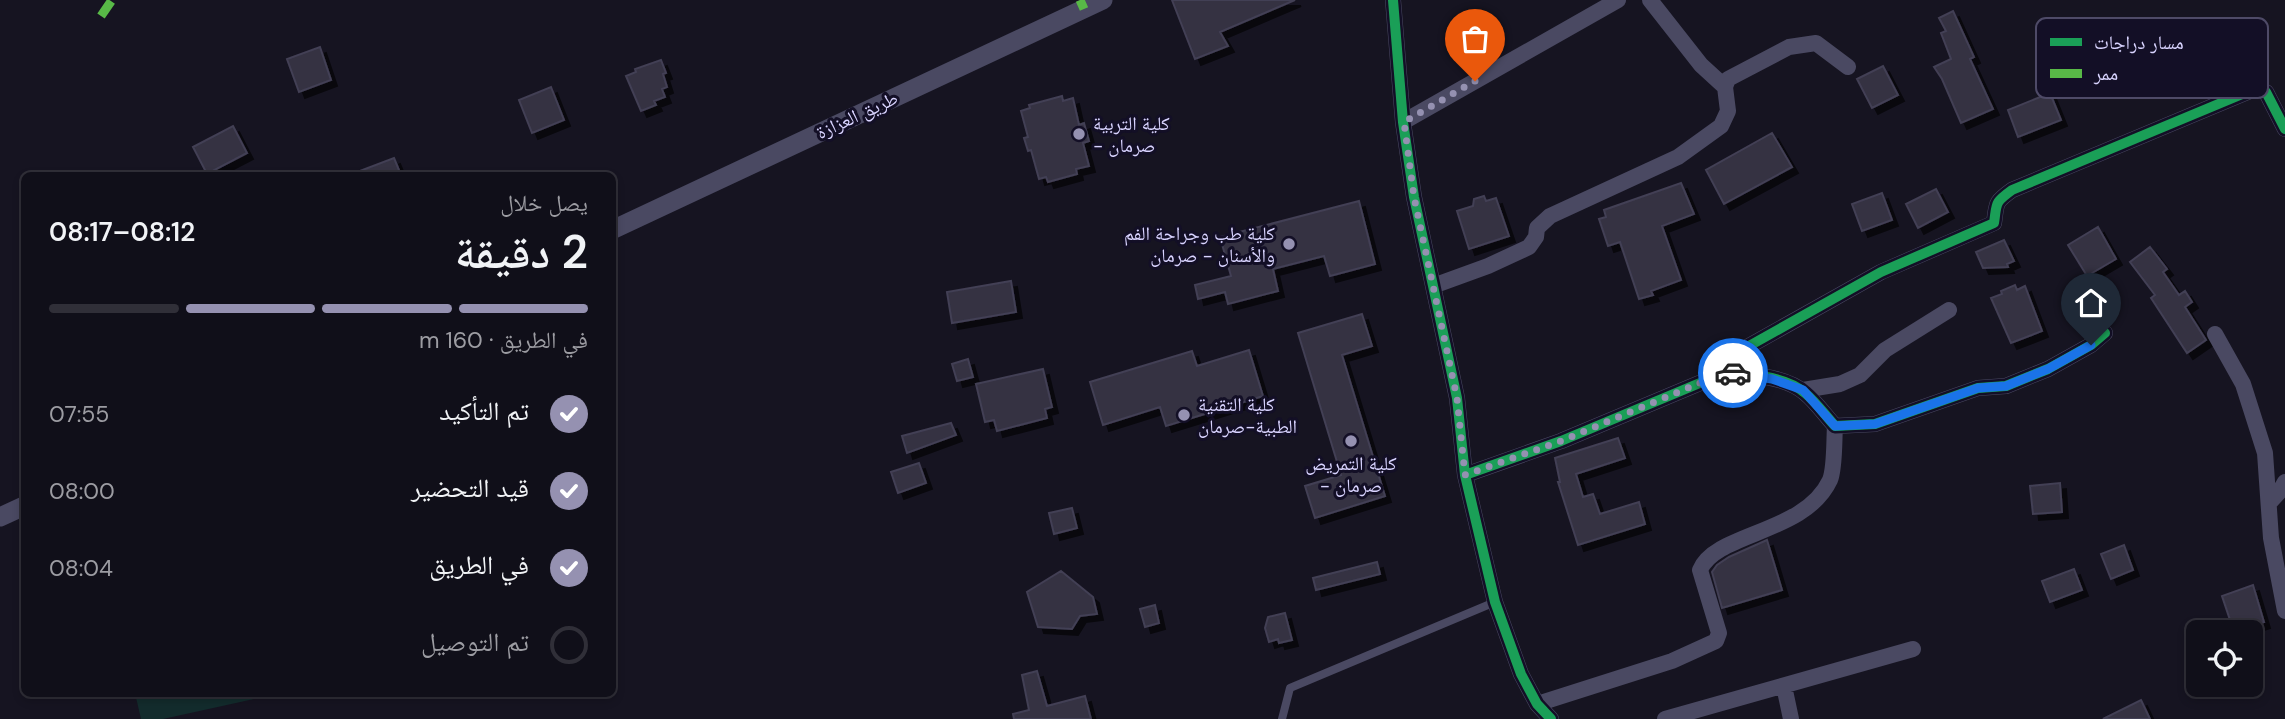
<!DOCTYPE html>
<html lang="ar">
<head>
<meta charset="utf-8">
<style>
  body { margin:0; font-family:"DM Sans","Noto Naskh Arabic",sans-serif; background:#191822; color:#f1f3f6; direction:rtl; height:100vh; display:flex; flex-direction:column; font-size:26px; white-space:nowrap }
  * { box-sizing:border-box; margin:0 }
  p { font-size:23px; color:#9c9ca2 }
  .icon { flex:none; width:38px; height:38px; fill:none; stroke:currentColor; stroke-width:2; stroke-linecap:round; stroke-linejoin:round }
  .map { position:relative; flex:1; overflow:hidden; direction:ltr }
  .drawer { position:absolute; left:21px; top:172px; width:595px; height:525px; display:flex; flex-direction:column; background:#100f19; border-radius:10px; box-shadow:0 4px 10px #0003,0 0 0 2px #302f38; direction:rtl }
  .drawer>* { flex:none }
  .buttons { position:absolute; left:2186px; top:620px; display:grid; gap:14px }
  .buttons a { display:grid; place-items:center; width:77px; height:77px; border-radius:10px; background:#100f19; box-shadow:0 4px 10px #0003,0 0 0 2px #302f38; font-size:35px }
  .pin { position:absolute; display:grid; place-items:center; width:60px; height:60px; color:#fff; margin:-72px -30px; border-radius:50% 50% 50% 0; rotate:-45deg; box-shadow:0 0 7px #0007 }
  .pin .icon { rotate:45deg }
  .courier { position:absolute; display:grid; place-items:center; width:70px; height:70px; margin:-35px; border:5px solid #1a73e8; border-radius:50%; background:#fff; color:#222; box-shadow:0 2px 9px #0007 }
  .headline em { font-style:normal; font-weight:600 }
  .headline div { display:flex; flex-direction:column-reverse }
  .headline { display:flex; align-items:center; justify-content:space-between; height:119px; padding:0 28px }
  h1 { font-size:46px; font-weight:600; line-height:52px }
  .bar { display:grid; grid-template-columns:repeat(4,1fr); gap:10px 7px; align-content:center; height:84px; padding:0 28px }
  .bar i { height:9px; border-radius:5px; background:#302f38 }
  .bar .active { background:#9591b1 }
  .bar p { grid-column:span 4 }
  ol { padding:0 28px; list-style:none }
  li { display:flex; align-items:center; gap:21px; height:77px }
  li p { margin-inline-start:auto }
  li .icon { padding:7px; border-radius:50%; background:#9591b1; color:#fff; stroke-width:4 }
  li:last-child { color:#9c9ca2 }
  li i { width:38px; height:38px; border:4px solid #302f38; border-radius:50% }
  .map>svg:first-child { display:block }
</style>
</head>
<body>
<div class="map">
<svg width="2285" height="719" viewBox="0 0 2285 719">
  <defs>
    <filter id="shadow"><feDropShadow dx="6" dy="6" stdDeviation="0" flood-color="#0009"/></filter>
  </defs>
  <rect width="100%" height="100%" fill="#161421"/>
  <path fill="#132c2d" d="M135,693H253L254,699L163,719H141Z"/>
  <path fill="#343243" stroke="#433f54" stroke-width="2" filter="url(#shadow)" d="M1172,0H1295L1220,32L1228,46L1195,59Z
    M1953,11L1974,57L1970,59L1993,109L1961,123L1942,79L1934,67L1951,59L1941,33L1946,31L1939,18Z
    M320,47L331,80L299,92L287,59Z
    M661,60L666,73L663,74L667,87L662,89L665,97L654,101L656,105L641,111L626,76L636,72L635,69Z
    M1883,66L1898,95L1872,108L1857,79Z
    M551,87L564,120L532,133L519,100Z
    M2050,93L2061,120L2018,137L2008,110Z
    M1062,96L1063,101L1073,98L1079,125L1084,123L1089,141L1083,143L1089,166L1076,169L1077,174L1048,182L1046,177L1039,179L1031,150L1028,151L1024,138L1028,137L1021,111L1030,108L1029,105Z
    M233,126L247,153L207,174L193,147Z
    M1772,133L1792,167L1724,204L1706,170Z
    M394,158L401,175H352V174Z
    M1681,183L1694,214L1662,226L1681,280L1651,291L1653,295L1639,299L1620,242L1608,246L1599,219L1606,217L1604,210Z
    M1936,189L1948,212L1918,228L1906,204Z
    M1882,193L1892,220L1862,231L1852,204Z
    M1484,196L1486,201L1496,198L1509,236L1469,249L1457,211L1473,206L1474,199Z
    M1359,201L1375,264L1330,276L1324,256L1273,269L1278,291L1228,304L1225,292L1198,299L1195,285L1231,276L1220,237Z
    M2098,227L2116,259L2087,276L2068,245Z
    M2004,240L2014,261L2007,264L2008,267L1983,268L1976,252Z
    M2150,247L2167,269L2163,272L2179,295L2185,291L2192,302L2185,307L2206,340L2187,353L2151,298L2155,295L2130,262Z
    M1011,281L1016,312L952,323L947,292Z
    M2015,285L2017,290L2025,286L2042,331L2011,343L1991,298L2002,294L2001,291Z
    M1362,314L1372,346L1342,355L1385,496L1315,518L1305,486L1341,475L1298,333Z
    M1249,350L1263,396L1166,426L1160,407L1103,425L1090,382L1192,351L1197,366Z
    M968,359L973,377L957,381L952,364Z
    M1043,369L1052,407L1045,409L1047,418L997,431L994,420L985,422L976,384Z
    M951,423L956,435L907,453L902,436Z
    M1618,438L1625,458L1576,474L1583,497L1593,494L1600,514L1639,502L1645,524L1578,545L1558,482H1560L1555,458Z
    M919,463L926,483L898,493L891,472Z
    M2060,483L2062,512L2033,514L2030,486Z
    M1072,508L1077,528L1054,534L1049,513Z
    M1767,540L1782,590L1722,608L1712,572L1717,565L1729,557Z
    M2124,545L2133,570L2111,579L2101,554Z
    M1377,562L1380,574L1316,590L1313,578Z
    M2074,569L2082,590L2050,602L2042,581Z
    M1061,571L1093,597L1097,614L1080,616L1072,629L1038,627L1027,592Z
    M2253,585L2264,622L2234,632L2222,596Z
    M1155,605L1159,623L1145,627L1140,609Z
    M1285,613L1292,640L1279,643L1278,639L1269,642L1265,628L1268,617Z
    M1037,671L1047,706L1085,696L1091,719H1014L1013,714L1029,710L1022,675Z
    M2141,700L2150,719H2103Z"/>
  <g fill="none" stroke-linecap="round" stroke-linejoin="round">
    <path stroke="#4a4962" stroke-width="8" d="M1282,719L1290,688L1495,602"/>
    <path stroke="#4a4962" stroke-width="16" d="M1393,0L1403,122L1414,197L1457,398L1465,475L1495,602L1521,674L1537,704L1551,719
      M1650,0L1701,65L1725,87
      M1403,122L1618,0
      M1433,286L1488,266L1529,247L1536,237L1537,228L1550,216L1678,157L1721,126L1728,111L1725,87L1728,79L1789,47L1816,43L1848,67
      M2215,334L2243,384L2265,453L2271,538L2285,611
      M1719,375L1749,346L1881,272L1994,223C1997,203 1994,203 2012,190L2252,90H2260L2266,92L2285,129
      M1803,390L1840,384L1860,375L1885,350L1949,310
      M1465,475L1561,441L1719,375C1743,372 1786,376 1805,393C1816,402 1825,415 1835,426L1875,424L1978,388L2006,386L2048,369L2091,345L2105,333
      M2270,502L2280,491L2285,482
      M1784,686L1791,719
      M1537,704L1672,661L1716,641L1719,633L1700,570C1716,532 1805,534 1830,480C1835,468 1834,440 1835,426
      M1665,719L1913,649"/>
    <path stroke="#4a4962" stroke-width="19" d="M612,230L1103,0
      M0,517L24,506"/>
    <path stroke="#58b947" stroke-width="9" stroke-dasharray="18 9" stroke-linecap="butt" d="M1080,0L1084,9
      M101,16L112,0"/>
    <g stroke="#130f26" stroke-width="15">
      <path id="cycleway" d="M1393,0L1403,122L1414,197L1457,398L1465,475L1495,602L1521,674L1537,704L1551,719
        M1719,375L1749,346L1881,272L1994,223C1997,203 1994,203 2012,190L2252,90H2260L2266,92L2285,129
        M1465,475L1561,441L1719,375C1743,372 1786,376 1805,393C1816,402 1825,415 1835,426L1875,424L1978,388L2006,386L2048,369L2091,345L2105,333"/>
    </g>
    <use href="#cycleway" stroke="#1a9f57" stroke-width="10"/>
  </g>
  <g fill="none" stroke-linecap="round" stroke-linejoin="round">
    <path stroke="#9591b1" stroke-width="7" stroke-dasharray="0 12.6" d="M1475,81L1404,122L1414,197L1457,398L1465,475L1561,441L1719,375L1733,373"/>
    <path stroke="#1a73e8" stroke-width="9" d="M1733,373L1772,379L1803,390L1835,426L1875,424L1978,388L2006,386L2048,369L2091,345"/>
  </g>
  <g fill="#9591b1" stroke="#130f26" stroke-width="2.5">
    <circle cx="1079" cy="134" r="7"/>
    <circle cx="1289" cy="244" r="7"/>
    <circle cx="1184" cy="415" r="7"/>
    <circle cx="1351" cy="441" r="7"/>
  </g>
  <g text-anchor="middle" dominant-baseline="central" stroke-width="6" stroke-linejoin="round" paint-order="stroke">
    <g font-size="19" fill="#d9d4ff" stroke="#130f26">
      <text transform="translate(857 115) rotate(-25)">طريق العزازة</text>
    </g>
    <g font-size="19" fill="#d9d4ff" stroke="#130f26" text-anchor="start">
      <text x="1093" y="123">كلية التربية<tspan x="1093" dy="22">- صرمان</tspan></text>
      <text x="1275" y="233" text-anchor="end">كلية طب وجراحة الفم<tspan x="1275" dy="22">والأسنان - صرمان</tspan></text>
      <text x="1198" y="404">كلية التقنية<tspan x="1198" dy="22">الطبية-صرمان</tspan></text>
      <text x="1351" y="463" text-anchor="middle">كلية التمريض<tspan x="1351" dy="22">- صرمان</tspan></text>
    </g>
  </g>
  <rect x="2036" y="18" width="232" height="80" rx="10" fill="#130f26" stroke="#4e4a67" stroke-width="2"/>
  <rect x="2050" y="38" width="32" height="8" fill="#1a9f57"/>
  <rect x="2050" y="69" width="32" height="9" fill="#58b947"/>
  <g font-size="19" fill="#d9d4ff">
    <text x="2094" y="49">مسار دراجات</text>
    <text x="2094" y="80">ممر</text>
  </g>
</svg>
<div class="buttons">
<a><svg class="icon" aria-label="locate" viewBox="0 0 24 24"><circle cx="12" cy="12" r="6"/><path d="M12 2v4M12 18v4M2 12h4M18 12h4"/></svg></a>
</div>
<div class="pin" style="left:1475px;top:81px;background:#ea580c"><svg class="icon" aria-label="bag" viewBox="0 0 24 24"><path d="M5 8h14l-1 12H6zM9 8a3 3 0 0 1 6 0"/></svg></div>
<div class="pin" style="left:2091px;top:345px;background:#1f2937"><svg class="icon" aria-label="home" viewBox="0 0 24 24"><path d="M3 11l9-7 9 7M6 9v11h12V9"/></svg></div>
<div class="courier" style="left:1733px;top:373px"><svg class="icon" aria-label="car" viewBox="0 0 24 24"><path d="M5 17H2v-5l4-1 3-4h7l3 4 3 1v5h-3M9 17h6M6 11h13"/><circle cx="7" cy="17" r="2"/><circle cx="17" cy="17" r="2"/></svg></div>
<section class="drawer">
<div class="headline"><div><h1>2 دقيقة</h1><p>يصل خلال</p></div><em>08:12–08:17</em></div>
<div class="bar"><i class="active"></i><i class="active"></i><i class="active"></i><i></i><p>في الطريق · 160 m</p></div>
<ol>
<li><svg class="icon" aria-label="check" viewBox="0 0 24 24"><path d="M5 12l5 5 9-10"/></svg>تم التأكيد<p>07:55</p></li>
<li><svg class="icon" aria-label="check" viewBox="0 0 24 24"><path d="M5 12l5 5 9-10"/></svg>قيد التحضير<p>08:00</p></li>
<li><svg class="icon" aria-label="check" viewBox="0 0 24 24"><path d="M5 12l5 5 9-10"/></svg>في الطريق<p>08:04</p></li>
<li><i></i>تم التوصيل</li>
</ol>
</section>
</div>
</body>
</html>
